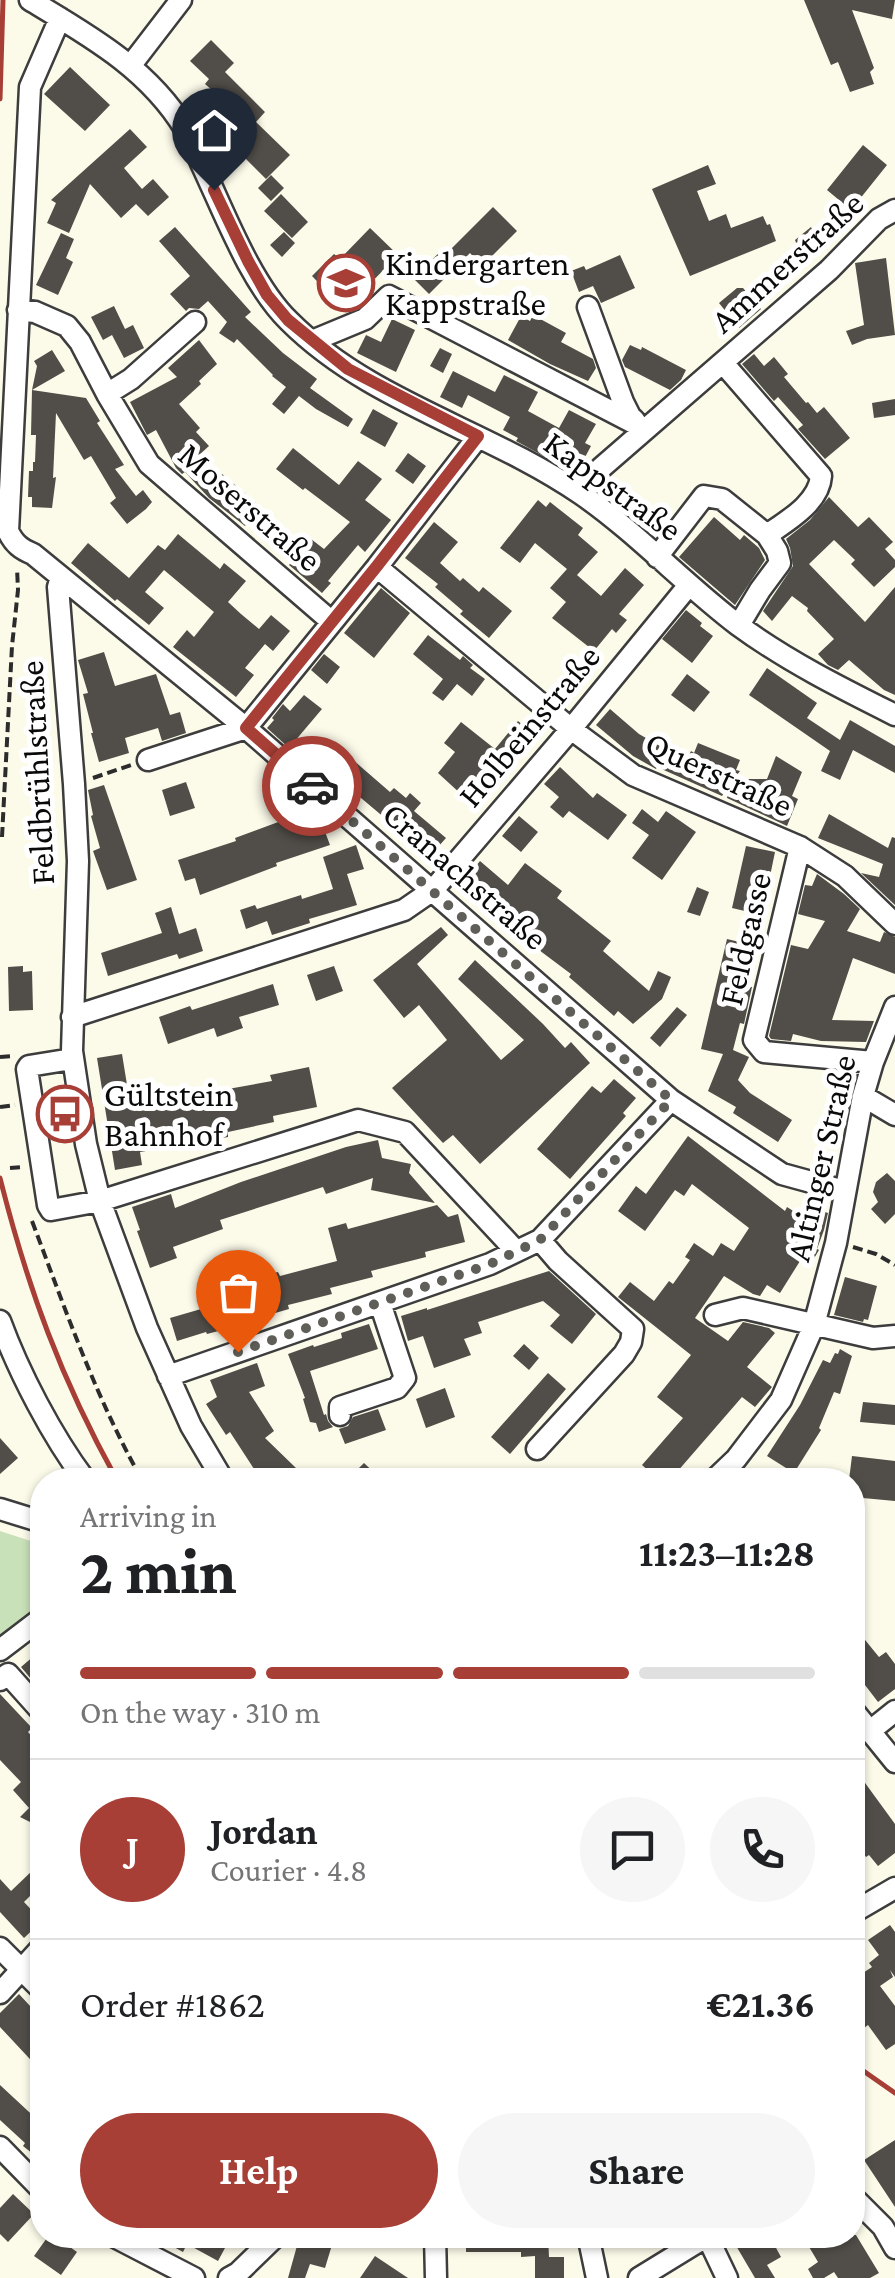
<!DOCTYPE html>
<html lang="en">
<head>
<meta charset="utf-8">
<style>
  body { margin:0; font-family:"Crimson Pro",serif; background:#f6f6f6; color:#202124; height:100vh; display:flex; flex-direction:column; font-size:38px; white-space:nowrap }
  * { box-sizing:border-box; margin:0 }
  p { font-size:32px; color:#757577 }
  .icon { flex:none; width:55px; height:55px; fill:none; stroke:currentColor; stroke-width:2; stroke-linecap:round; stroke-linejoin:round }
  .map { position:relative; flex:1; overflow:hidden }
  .side { position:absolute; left:30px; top:1468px; width:835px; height:780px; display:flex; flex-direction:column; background:#fff; border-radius:40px; box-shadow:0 2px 8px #0004 }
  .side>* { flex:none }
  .pin { position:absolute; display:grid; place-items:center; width:85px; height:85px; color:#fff; margin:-102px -42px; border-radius:50% 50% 50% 0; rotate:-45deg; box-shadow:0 0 10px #0007 }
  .pin .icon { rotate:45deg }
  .courier { position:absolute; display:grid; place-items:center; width:100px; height:100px; margin:-50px; border:8px solid #a73f36; border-radius:50%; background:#fff; color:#222; box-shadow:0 2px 12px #0007 }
  .overview em { font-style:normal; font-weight:700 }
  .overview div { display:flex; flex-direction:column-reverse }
  .overview { display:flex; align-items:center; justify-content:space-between; height:170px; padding:0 50px }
  h1 { font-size:65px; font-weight:700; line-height:75px }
  .bar { display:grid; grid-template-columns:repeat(4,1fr); gap:15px 10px; align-content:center; height:120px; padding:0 50px }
  .bar i { height:12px; border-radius:8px; background:#e0e0e0 }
  .bar .current { background:#a73f36 }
  .bar p { grid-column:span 4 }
  .line { display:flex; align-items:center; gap:25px; padding:0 50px; border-top:2px solid #e0e0e0 }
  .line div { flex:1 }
  .round { display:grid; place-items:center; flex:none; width:105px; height:105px; border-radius:52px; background:#f6f6f6 }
  .action { display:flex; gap:20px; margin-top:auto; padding:20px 50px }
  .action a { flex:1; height:115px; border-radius:60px; background:#a73f36; color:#fff; font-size:40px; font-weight:700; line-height:115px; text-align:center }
  .action a+a { background:#f6f6f6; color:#202124 }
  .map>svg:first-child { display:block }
</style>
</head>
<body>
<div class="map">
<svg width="895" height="2278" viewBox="0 0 895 2278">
  <rect width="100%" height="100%" fill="#fcfbea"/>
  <path fill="#c9e1b9" d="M0,1531L40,1544L42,1547V1599L30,1617L0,1638Z"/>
  <path fill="#514d48" d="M804,0H895L892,19L852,10L874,68L870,72L874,84L850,92L838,62L831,65Z
    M211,40L234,63L225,72L265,112L256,122L290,155L266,179L241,154L245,150L237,141L243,136L214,107L222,99L205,84L209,79L190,61Z
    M70,67L110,105L85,131L44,94Z
    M130,129L147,147L124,168L142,189L153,179L169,197L148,216L136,204L121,218L90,184L69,233L47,223L56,203L51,200Z
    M863,145L887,165L851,210L827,190Z
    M708,165L716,184L697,191L709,221L726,214L731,228L763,216L767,225L770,224L776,241L690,276L652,189Z
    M271,175L284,188L271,201L258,188Z
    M281,194L308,222L292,238L264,211Z
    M493,207L517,231L482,266L470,253L429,294L413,278L442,250L446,254Z
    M175,227L251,312L245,317L283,353L317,379L310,388L353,419L348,427L316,409L299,396L284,414L272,404L286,387L272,376L273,375L237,339L234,343L219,333L227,322L208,301L199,309L189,308L186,311L170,294L190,276L159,241Z
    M811,227L820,248L801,255L795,240Z
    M370,228L398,255L362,292L357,287L340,305L312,276L334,254L340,259Z
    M284,232L295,243L282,257L270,245Z
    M61,233L74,239L66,258L73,262L58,295L36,285Z
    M620,255L635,288L601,303L593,286L579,292L571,271L584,266L586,270Z
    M886,258L895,335L867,339L852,345L846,331L864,325L855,263Z
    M737,288H743L761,309L739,328L719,303Z
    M114,306L125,329L133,325L144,348L124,358L112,335L103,340L91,317Z
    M533,315L566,333L561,342L593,359L596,368L588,381L550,364L508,340L521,316L530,321Z
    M392,319L415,330L396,372L357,353L366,335L381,342Z
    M199,340L217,364L199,381L201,384L179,404L200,428L196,432L209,446L198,456L218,477L222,474L261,507L245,526L209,498L185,472L182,474L176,468L156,430L147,435L130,402L177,377L168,368Z
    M630,345L641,350L642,347L686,370L681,380L670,390L625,367L622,360Z
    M440,348L452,354L443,373L430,366Z
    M52,350L65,371L32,390L37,366L34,361Z
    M754,354L764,366L774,357L788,374L784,377L806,403L808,402L817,413L824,407L850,438L825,459L798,429L803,425L778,397L774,401L742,364Z
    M453,371L495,392L504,375L538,392L528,411L559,428L569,410L596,424L585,443L591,446L576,474L516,441L518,438L503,430L510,417L468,395L462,408L440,397Z
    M32,390L86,398L100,421L97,423L124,465L115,469L136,496L143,490L152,502L146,509L127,524L110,503L116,498L91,456L84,460L56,413L53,478L56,477L52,508L32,507V497H28L29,471H33V462H35L36,435H31Z
    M895,399V415L874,418L872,403Z
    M373,409L398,423L385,447L360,433Z
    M293,448L339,485L358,461L382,479L365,500L391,520L365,552L358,545L328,581L331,583L322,593L289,565L311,539L324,549L350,522L305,488L303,490L276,469Z
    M408,453L426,466L413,484L395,471Z
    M829,497L858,527L869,517L893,542L885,549L895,560V567L874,587L851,564L855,560L834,540L809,564L865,622L895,587V695L884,690L849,660L838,670L828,665L818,654L834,639L807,611L808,608L792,596L772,621L763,611L793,566L790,548L786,539L810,520Z
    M538,500L546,507L550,502L583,528L578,535L598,552L577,575L601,596L625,568L644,585L619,614L627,620L616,633L612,629L594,651L552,618L566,602L550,588L567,569L535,543L520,563L500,548Z
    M714,517L740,540L744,535L759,548L765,560L735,605L679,557Z
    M434,522L458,542L440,563L460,581L463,578L479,592L483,587L512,611L489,638L460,614L463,611L435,587L438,584L405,558Z
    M178,534L220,569L224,563L246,581L228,602L241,614L259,629L271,615L290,631L273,651L265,644L245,668L254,675L236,697L173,647L187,630L194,637L214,612L164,570L145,592L164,608L149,625L117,599L115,601L71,563L88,543L129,578L158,545L165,550Z
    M381,588L410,613L374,658L344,633Z
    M686,610L702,623L700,626L713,636L692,663L662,639Z
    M428,635L460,660L463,656L473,665L470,668L485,679L472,696L457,684L443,701L432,693L443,679L413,654Z
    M104,652L115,686L156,674L170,715L180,712L186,733L162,741L158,728L125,738L129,753L99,762L91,733H93L83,694L88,693L78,660Z
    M324,654L340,667L327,684L311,670Z
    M767,668L817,703L807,718L840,740L850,720L895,746V773L853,750L840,780L821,771L830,751L749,695Z
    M687,674L710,692L694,712L671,695Z
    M304,695L322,709L289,748L267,728L274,720L272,718L283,704L290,711Z
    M610,709L639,734L686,761L691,751L694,753L698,743L740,760L736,770L740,771L734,779H767L776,756L802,772L792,796L798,799L787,826L727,798L730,784L722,796L657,767L656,769L633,756L596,725Z
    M518,721L534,734L474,806L438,773L455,752L444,743L461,722L495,749Z
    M330,740L390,792L394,788L406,798L410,793L421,803L414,811L446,838L430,856L342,782L340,784L313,761Z
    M560,767L593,798L597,793L627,815L608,840L569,811L563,818L550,807L559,797L544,784Z
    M186,782L195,808L170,816L162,790Z
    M104,785L137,880L107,890L93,851L100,848L91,816L93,815L88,790Z
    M316,808L330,845L276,863L277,866L200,895L195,878L185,881L178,860L236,841L235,838Z
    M642,809L658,822L666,811L696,832L662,880L632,858L649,835L632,823Z
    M829,814L888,848L892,837L895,838V905L861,873L879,877L883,864L818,838Z
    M519,816L538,832L521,852L502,836Z
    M356,845L364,869L347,874L357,905L309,919L310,923L272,935L267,921L246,929L240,910L255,905L257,909L301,895L302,899L333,889L323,857Z
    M746,846L775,852L762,915L732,908Z
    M480,861L508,885L525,863L562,891L557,898L611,941L603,951L649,991L658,971L671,977L662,999L633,1024L618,1011L614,1016L569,977L571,974L535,947L461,884Z
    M817,874L844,894L860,909L847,931L880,942L884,932L895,937V974L853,958L832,1020L874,1021L866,1042L821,1041L793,1034L791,1041L771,1039L769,1036L791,945L808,949L825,921L798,914L805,885L812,886Z
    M697,887L709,892L700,916L687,912Z
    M171,907L179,934L196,928L203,951L179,959L177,954L108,976L101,953L162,933L155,913Z
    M441,927L448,935L417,964L501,1060L524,1040L458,979L475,960L543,1024L565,1048L571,1042L590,1063L480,1164L453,1135L443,1143L392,1088L447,1040L419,1005L404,1018L373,980Z
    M727,939L756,946L747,986L752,987L744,1024L740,1023L733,1050L749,1057L738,1080L750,1093L792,1120L778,1142L733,1113L736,1107L708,1091L723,1054L701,1049Z
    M23,966V972L32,971L33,1010L9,1011L8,967Z
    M334,966L343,991L316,1001L307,975Z
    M273,984L279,1005L239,1017L243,1028L217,1037L214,1028L168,1044L159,1017L190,1006L192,1010Z
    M677,1007L687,1015L660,1047L650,1038Z
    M122,1054L130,1103L161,1097L162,1102L196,1097L197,1107L230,1101L228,1089L272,1081L270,1075L309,1067L317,1107L273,1116L274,1122L228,1132V1137L204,1141L203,1136L169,1142L170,1147L140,1152L142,1165L115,1170L97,1058Z
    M614,1079L636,1098L623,1113L626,1116L570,1179L537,1149L592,1086L601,1093Z
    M688,1136L785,1211L787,1207L806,1219L811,1207L828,1213L824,1230L817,1249L819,1250L809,1267L800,1261L780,1293L767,1285L760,1296L753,1294L724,1276L695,1318L728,1341L743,1322L769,1328L775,1333L747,1367L772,1387L755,1407L742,1397L670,1480H659L642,1465L683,1418L657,1397L691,1355L618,1297L630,1282L654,1301L669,1281L673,1284L690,1260L685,1257L694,1243L713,1256L721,1243L734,1251L749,1228L692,1184L684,1196L675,1190L645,1231L618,1211L636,1186L646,1194Z
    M378,1140L382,1158L411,1164L409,1173L435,1203L371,1190L373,1178L326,1194L323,1187L220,1220L223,1229L173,1247L177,1258L150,1268L137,1231L140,1230L132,1207L171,1194L175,1208L241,1182L346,1147Z
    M887,1173L895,1181V1214L885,1224L871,1209L878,1202L873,1192L876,1182Z
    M437,1205L448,1217L458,1214L465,1242L425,1252L426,1257L371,1271L373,1277L330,1288L332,1294L288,1305L289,1309L258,1318L260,1323L227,1332L226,1329L207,1334L206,1332L177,1341L170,1318L208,1307L200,1276L234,1266V1263L257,1257L261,1276L278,1272L280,1276L337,1261L328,1228L346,1223L348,1229Z
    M549,1271L596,1314L572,1344L550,1326L560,1315L543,1301L478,1322L482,1333L464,1339L471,1355L434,1368L423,1336L408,1341L401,1316L427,1308V1310Z
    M845,1277L877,1286L868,1320L864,1319L863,1322L834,1315Z
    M369,1324L378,1349L310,1371L324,1415L326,1414L328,1421L333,1427L319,1432L316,1423L310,1422L303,1399L305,1398L288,1354L313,1345L314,1347L342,1338L341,1333Z
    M524,1344L539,1358L529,1370L513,1356Z
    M840,1349L852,1356L840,1394L834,1392L819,1428L821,1430L794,1473L767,1456L800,1405L823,1360L830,1363L835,1353L838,1354Z
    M257,1363L265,1386L249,1392L274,1431L265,1438L296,1468L284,1480H264L256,1472L230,1432L226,1435L206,1404L217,1397L210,1380Z
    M548,1373L566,1389L510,1454L491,1437Z
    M445,1388L455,1417L426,1428L416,1399Z
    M863,1402L895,1405V1425L860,1422Z
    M378,1409L386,1430L345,1444L339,1429L348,1426L353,1417Z
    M0,1438L18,1458L0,1474Z
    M852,1456L895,1461V1501L852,1497V1480H849Z
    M364,1463L382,1480H347Z
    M852,1624L879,1657L886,1652L895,1664V1689L878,1702L852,1668Z
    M35,1655L42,1663V1692L21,1667Z
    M0,1694L32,1728L28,1732L42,1748V1828L20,1817L29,1808L13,1790L21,1782L0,1760Z
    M852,1765L895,1824V1853L878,1866L869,1855L866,1857L852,1840Z
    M33,1870L42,1880V1884L24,1902L42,1921L24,1938L0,1912V1879L11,1891Z
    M890,1925L895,1932V1977L890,1970L893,1977L880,1986L895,2006V2044L886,2050L868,2025L852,2037V1980L872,1967L869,1963L879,1955L868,1940Z
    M19,1994L42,2019V2072L0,2027V2013Z
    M0,2085L42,2124V2161L23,2146L25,2143L0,2120Z
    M895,2140V2207L864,2160Z
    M13,2194L34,2214L8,2242L0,2234V2208Z
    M49,2235H53L77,2252L61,2275L34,2256Z
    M152,2235H232L218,2261L187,2244L183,2252Z
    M300,2235H335L325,2268L310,2264L305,2278H288Z
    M466,2235H499V2237L548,2235L549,2257H564V2278H535V2256L521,2257V2252H466Z
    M751,2235H792L775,2246L781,2257L767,2265L775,2278H755L735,2244Z
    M802,2235H856L879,2273L870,2278H838L834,2272L824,2278H813L808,2269L818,2262Z
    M375,2256L408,2278H360Z"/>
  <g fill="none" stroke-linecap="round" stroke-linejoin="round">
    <g stroke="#3d3d3d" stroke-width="25">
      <path id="minor" d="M30,0C88,35 148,68 185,129C191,139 196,152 201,163C224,212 251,284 289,321C370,402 488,430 581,494C636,532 684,584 738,625C787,661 841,688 895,715
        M60,18L30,87L8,531C14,544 21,549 33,554L246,728L671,1100L782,1174L844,1191
        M131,65L181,0
        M588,307L623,402L630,416L635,421
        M18,310L35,312L67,326L80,342L107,394L149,464L332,622
        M312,341L365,319L389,296L645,429
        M107,394L131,379L195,322
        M583,495L601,468L829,270L879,219L895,210
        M657,557L704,496L722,499L767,535C787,521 819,503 821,476L723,363
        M377,567L571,729L633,775L800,847L845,876L895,924
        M61,577L58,587L74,784L78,861L72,1051L86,1144L100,1201L147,1328L191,1426L223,1480
        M739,625L760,590L780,563L777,551L767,535
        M246,728L377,567L478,437
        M148,760L246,728
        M800,847L754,1040L764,1052L873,1062
        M72,1017L404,910L433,890L571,729L689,585
        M72,1059L29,1066L27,1069L48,1205L51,1210L100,1201L358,1120L405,1132L516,1251
        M863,1096L895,1115
        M715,1315L743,1308L873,1338L895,1336
        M0,1321C19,1373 52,1436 85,1480
        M168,1376L490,1264L540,1240L671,1100
        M340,1415V1407L397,1388L405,1378L380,1303
        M537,1449L624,1354L631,1342L633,1329L558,1261L540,1240
        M714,1480L736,1459L781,1400L814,1325L836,1243L863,1096L873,1062L895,1007
        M0,1509L42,1522
        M0,1650L42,1618
        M0,1680L8,1674L42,1712
        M852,1709L895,1762
        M870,1731L895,1711
        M852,1913L895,1888
        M0,1948L42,1990
        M0,1993L42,1947
        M0,2147L42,2190
        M852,2196L883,2227L895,2248
        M111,2235L194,2278
        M435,2235L436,2278
        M588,2235L597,2278
        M707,2236L727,2278
        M229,2278L238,2273L277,2235
        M639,2278L709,2235"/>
    </g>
    <path stroke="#2c2c2c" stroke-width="4" stroke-dasharray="10 5" stroke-linecap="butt" d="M93,778L131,765
      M2,837L12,646L18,590L17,568
      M0,1057L15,1056
      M0,1107L15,1105
      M10,1168L23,1167
      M32,1221C66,1311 95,1396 142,1480
      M853,1247L876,1254L895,1265"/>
    <use href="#minor" stroke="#fff" stroke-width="20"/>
    <path stroke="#a73f36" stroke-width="5" d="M0,99L3,0
      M0,1178C28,1289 61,1379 117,1480
      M852,2063L895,2093"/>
  </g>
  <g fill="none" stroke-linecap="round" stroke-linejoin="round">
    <path stroke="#5f5e58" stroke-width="10" stroke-dasharray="0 18" d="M238,1352L490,1264L540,1240L671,1100L312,786"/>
    <path stroke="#a73f36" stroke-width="12" d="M214,190L248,261L267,295L288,320L348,369L478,436L377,566L246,728L312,786"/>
  </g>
  <defs>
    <g id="school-ring" transform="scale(2.875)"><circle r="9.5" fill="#fff" stroke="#a73f36" stroke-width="1.5"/><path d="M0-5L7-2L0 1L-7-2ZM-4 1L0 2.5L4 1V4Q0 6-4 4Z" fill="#a73f36"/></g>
    <g id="bus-ring" transform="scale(2.875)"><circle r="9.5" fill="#fff" stroke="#a73f36" stroke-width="1.5"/><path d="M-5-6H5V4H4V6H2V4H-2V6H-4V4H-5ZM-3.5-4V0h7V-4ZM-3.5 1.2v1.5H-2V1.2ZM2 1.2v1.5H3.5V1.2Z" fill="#a73f36"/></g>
  </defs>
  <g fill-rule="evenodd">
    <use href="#school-ring" x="346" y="283"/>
    <use href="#bus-ring" x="65" y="1114"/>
  </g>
  <g text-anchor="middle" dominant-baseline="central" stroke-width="10" stroke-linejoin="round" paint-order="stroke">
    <g font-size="35" fill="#0a0a0a" stroke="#fff">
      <text transform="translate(787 262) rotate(-42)">Ammerstraße</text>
      <text transform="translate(613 486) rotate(36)">Kappstraße</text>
      <text transform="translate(250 507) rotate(41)">Moserstraße</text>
      <text transform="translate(529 726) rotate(-50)">Holbeinstraße</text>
      <text transform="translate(37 773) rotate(-93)">Feldbrühlstraße</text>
      <text transform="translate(719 774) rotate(25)">Querstraße</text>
      <text transform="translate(465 876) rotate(41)">Cranachstraße</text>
      <text transform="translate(745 939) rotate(-77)">Feldgasse</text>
      <text transform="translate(821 1158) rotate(-77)">Altinger Straße</text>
    </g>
    <g font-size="35" fill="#0a0a0a" stroke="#fff" text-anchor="start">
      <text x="385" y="263">Kindergarten<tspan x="385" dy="40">Kappstraße</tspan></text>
      <text x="104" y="1094">Gültstein<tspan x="104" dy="40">Bahnhof</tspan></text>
    </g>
  </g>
</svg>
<div class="pin" style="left:238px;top:1352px;background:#ea580c"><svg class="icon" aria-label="bag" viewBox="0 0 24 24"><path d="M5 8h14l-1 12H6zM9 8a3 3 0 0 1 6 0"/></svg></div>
<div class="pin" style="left:214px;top:190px;background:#1f2937"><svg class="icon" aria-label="home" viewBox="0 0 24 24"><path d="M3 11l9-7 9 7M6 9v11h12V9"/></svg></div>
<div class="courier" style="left:312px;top:786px"><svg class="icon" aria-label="car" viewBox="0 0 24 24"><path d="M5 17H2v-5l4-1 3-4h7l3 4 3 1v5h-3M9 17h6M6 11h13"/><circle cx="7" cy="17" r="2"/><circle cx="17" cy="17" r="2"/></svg></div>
<section class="side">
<div class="overview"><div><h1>2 min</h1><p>Arriving in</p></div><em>11:23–11:28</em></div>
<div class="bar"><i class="current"></i><i class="current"></i><i class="current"></i><i></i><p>On the way · 310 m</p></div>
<div class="line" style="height:180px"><b class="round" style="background:#a73f36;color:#fff">J</b><div><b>Jordan</b><p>Courier · 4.8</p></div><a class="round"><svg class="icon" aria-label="chat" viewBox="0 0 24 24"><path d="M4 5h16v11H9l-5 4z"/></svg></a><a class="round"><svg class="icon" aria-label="phone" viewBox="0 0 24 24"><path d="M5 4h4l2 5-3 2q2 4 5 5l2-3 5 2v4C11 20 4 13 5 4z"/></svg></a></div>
<div class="line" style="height:130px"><div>Order #1862</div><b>€21.36</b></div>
<div class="action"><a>Help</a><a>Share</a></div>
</section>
</div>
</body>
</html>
